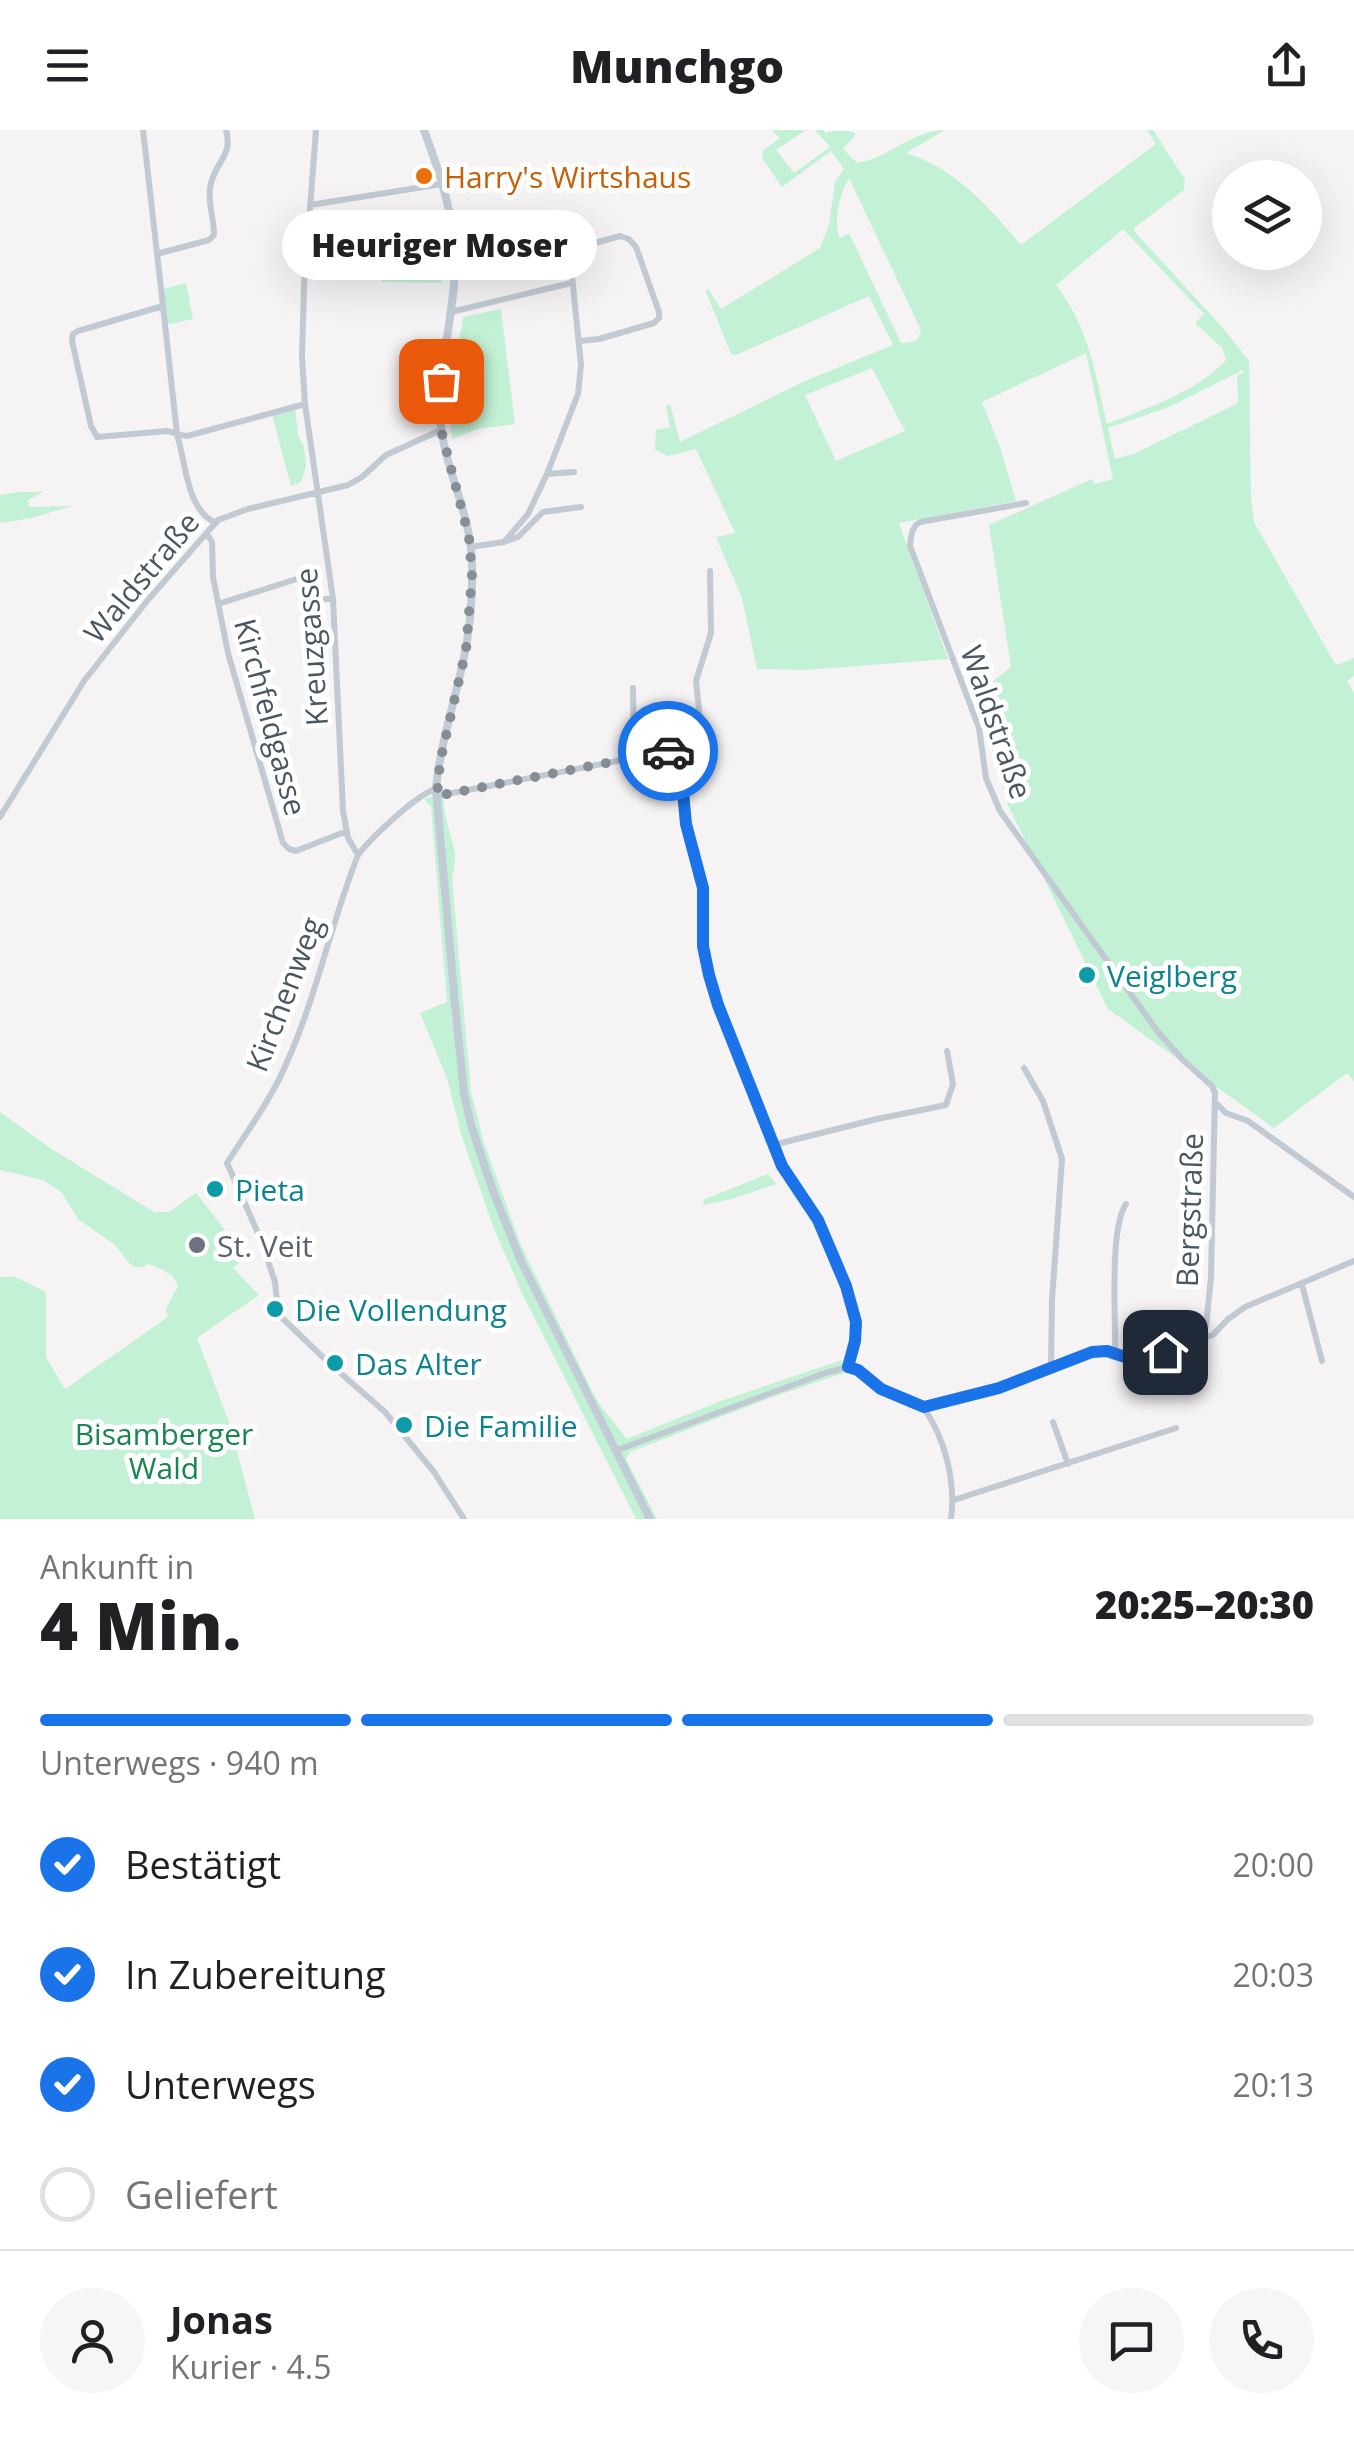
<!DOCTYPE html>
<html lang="de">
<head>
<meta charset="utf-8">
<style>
  body { margin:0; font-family:"Open Sans",sans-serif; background:#f6f6f6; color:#202124; height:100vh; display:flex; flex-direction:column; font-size:38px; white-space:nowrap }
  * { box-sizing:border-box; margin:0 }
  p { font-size:32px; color:#757577 }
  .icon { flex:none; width:55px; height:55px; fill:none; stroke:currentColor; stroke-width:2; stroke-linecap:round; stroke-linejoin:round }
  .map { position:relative; height:1389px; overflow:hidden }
  .drawer { display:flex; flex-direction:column; background:#fff; flex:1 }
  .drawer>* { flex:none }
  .controls { position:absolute; left:1212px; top:30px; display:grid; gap:20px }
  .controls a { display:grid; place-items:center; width:110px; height:110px; border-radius:50%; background:#fff; box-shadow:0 10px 40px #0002; font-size:50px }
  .pin { position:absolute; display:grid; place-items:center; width:85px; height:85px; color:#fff; margin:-42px; border-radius:20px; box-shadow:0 5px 15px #0006 }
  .courier { position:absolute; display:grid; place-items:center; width:100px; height:100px; margin:-50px; border:8px solid #1a73e8; border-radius:50%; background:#fff; color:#222; box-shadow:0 2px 12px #0007 }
  .bubble { position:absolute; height:70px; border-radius:35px; background:#fff; box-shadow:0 10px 40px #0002; font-size:32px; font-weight:800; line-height:70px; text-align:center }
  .summary em { font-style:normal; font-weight:800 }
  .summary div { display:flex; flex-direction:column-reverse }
  .summary { display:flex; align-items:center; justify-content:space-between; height:170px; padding:0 40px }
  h1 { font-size:65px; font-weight:800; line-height:75px }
  .bar { display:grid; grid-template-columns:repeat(4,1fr); gap:15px 10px; align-content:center; height:120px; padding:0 40px }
  .bar i { height:12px; border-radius:8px; background:#e0e0e0 }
  .bar .active { background:#1a73e8 }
  .bar p { grid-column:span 4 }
  .line { display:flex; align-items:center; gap:25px; padding:0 40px; border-top:2px solid #e0e0e0 }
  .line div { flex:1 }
  .round { display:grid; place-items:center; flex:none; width:105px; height:105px; border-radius:52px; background:#f6f6f6 }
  ol { padding:0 40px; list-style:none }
  li { display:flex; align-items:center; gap:30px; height:110px }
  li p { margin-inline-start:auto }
  li .icon { padding:10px; border-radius:50%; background:#1a73e8; color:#fff; stroke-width:4 }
  li:last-child { color:#757577 }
  li i { width:55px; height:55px; border:5px solid #e0e0e0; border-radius:50% }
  header { display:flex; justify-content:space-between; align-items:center; height:130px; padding:0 40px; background:#fff; font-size:45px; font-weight:800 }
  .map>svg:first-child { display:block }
</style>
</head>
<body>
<header><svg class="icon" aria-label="menu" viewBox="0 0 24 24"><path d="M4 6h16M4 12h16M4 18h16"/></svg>Munchgo<svg class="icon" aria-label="share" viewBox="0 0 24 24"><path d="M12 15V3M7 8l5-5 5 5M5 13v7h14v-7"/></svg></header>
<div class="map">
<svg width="1354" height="1389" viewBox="0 0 1354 1389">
  <rect width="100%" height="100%" fill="#f5f3f3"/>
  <path fill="#c3f1d5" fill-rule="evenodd" d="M772,0H806L776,20L794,43L830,17L815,0H823L826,3C835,0 848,0 856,4L843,19L857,33C889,28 913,0 945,0L906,23C955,38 989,77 1021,115L1156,14L1147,0H1153L1185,50L1184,60L1134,98L1135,102L1223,198L1249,231L1251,369L1254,392L1334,532L1338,535L1354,528V546L1347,551L1354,563V951L1347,943L1274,998L1108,879L1008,675L976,565L1011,537L989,395L1092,349L1094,354L1113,349L1086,223L982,272L1000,317L1016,371L899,393L948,529L806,540L757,539L742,468L716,407L735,403L696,319L668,326L655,320L656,300L670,297L666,276L670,274L680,312L805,251L893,215L869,166L736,225L731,224L706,162L708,159L721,179L820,118L829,95L835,52L844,39L831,21L782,57L762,28L764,20L780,8ZM849,48L921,200L918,209L912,212L901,213L849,103L839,108C834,88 839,65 849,48ZM1123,99L1204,184L1195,193L1222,218L1226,230C1197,262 1147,278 1107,294C1095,242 1089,198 1056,155ZM872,238L905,301L836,331L805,265ZM1243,240L1244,243L1237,246L1238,273L1136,323L1115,329L1108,298L1169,277Z
    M441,129L442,153L382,152L380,138Z
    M186,153L193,189L165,195L161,160Z
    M501,179L515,294L477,299L452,309L449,275L463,187Z
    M295,277L298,305L304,317L306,337L301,352L291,356L272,284Z
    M19,362H43L28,370L29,377L72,376L32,388L0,393V365Z
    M444,663C442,682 451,704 455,723C456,731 453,741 452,750L471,962L484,1013L521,1115L593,1263L602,1278L627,1309L721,1271L842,1230L844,1243L770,1268L630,1322L626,1329L657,1389H636L522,1163L494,1099L462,1007L447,948L420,883L447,872L431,676L424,669Z
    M0,982L50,1018L154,1082H169L196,1063L246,1127L233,1138L259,1165L197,1208L230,1295L255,1389H0V1147H15L46,1162V1227L65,1259L168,1187L166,1179L178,1156C174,1143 160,1138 148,1134L143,1137H135L129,1133L115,1115L78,1089L62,1063L43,1050L0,1040Z
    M768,1044L776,1054L732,1069L704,1075L703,1070Z"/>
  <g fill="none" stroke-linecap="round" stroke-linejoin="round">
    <path stroke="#c1cad2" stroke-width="6" d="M143,0L163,176
      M316,0L304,156L302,227L305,274L333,469L343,681L348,708L358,725
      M310,75L442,54
      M562,83L570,125
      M157,124L209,110L214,105C214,86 205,66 213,47C221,27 232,23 226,0
      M451,182L571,153
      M547,344L574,342
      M216,393C188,381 186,338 179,312L177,304L163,176L78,201L73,204L72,211L91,296L97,307L167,301C174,302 180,306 187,306L305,274
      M207,404L212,412L213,447L228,523L283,713L289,719L296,721L347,701
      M504,412L518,407L543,382L581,377
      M470,417L504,412L528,384L547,344L578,264L581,235L570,126L584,116L620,106L629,109L636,117L659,182V188L654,193L599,209L580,211
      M710,441L711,503L696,551L702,609L697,615L679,619L686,694L703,759V816L709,845L752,965L782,1036L818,1090L846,1155L856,1197L854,1216L848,1237
      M218,474L306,446L311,450L317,469H333
      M633,558L634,626
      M436,659C418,663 370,709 358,725C331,793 317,865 287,932C272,968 248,1000 227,1033L261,1110L275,1152L278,1184L329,1233L385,1282L434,1342L464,1389
      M437,666L679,619
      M0,687L84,551L147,471L218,390L248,379L348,355L362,347L386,325L441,300
      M1024,938L1043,971L1062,1029L1052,1170L1051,1239
      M1217,974L1226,983L1248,991L1354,1067
      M773,1015L877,989L946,975L953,954L947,921
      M1302,1155L1322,1231
      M1191,1212L1213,1205L1228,1189L1245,1177L1354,1131
      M1115,1224C1116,1190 1109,1099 1126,1074
      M848,1237L858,1240L881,1259L923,1277L999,1258L1092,1222L1107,1221L1123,1227L1138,1229L1185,1214L1206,1196L1211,1147L1215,963L1212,956L1183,930L1158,902L1000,681L986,648L979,598L910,416C911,407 911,397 920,392L1026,373
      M923,1277C945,1307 956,1352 951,1389
      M1053,1292L1068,1334
      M615,1321L825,1243L848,1237
      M954,1370L1176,1298"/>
    <path stroke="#c1cbd6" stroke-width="8" d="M424,0C441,46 456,91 455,141C453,186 440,231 440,277C439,331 471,379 472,433C473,466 470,500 463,532C454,574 440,615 436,659L455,874L464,963L471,995L493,1061L521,1131L650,1389"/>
  </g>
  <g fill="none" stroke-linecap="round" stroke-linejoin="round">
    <path stroke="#868d94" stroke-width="10" stroke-dasharray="0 18" d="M441,251V300L469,407L472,446L466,520L440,632L437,666L668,621"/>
    <path stroke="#1a73e8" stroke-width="12" d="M668,621L679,619L686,694L703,758V816L709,845L718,875L782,1036L818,1090L846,1156L856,1192L855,1211L848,1237L858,1240L881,1259L924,1277L999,1258L1092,1222L1107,1221L1131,1229L1165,1222"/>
  </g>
  <circle fill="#e8710a" stroke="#fff" stroke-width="4" cx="424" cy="46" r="10"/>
  <g fill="#0f9aa8" stroke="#fff" stroke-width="4">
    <circle cx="1087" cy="845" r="10"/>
    <circle cx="215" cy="1059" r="10"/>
    <circle cx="275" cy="1179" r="10"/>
    <circle cx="335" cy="1233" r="10"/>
    <circle cx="404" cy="1295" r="10"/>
  </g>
  <circle fill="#6b7280" stroke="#fff" stroke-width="4" cx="197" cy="1115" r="10"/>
  <g text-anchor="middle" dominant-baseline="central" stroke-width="10" stroke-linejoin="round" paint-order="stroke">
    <g font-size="30" fill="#c56008" stroke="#fff" text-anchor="start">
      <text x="444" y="46">Harry's Wirtshaus</text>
    </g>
    <g font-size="30" fill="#4a5661" stroke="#fff">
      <text transform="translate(141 447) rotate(-50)">Waldstraße</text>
      <text transform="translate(311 517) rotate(-94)">Kreuzgasse</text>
      <text transform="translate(271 587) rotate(75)">Kirchfeldgasse</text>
      <text transform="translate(997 592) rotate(71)">Waldstraße</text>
      <text transform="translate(284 864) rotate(-69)">Kirchenweg</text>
      <text transform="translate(1189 1080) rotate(-88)">Bergstraße</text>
    </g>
    <g font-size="30" fill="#0d838f" stroke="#fff" text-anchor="start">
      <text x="1107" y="845">Veiglberg</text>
      <text x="235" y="1059">Pieta</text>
      <text x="295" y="1179">Die Vollendung</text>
      <text x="355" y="1233">Das Alter</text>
      <text x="424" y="1295">Die Familie</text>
    </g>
    <g font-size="30" fill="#5b616d" stroke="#fff" text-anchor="start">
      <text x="217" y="1115">St. Veit</text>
    </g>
    <g font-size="30" fill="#17864f" stroke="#fff">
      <text x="164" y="1303">Bisamberger<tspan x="164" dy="34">Wald</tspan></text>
    </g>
  </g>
</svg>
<div class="controls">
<a><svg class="icon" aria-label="layers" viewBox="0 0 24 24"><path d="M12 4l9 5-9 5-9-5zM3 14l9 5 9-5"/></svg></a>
</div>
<div class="pin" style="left:441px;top:251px;background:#ea580c"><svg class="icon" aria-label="bag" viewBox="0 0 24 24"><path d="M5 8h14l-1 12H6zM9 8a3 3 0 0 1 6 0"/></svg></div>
<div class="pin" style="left:1165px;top:1222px;background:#1f2937"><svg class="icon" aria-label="home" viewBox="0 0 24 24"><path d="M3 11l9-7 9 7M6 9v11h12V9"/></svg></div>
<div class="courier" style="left:668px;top:621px"><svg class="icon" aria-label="car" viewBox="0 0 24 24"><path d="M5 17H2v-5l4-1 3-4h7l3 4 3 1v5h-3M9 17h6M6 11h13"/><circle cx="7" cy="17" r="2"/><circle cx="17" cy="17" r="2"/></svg></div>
<div class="bubble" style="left:282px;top:80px;width:315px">Heuriger Moser</div>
</div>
<section class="drawer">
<div class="summary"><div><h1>4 Min.</h1><p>Ankunft in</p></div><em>20:25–20:30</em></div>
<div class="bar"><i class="active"></i><i class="active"></i><i class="active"></i><i></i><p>Unterwegs · 940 m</p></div>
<ol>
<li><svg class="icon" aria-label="check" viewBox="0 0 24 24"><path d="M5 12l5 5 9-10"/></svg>Bestätigt<p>20:00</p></li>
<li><svg class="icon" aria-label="check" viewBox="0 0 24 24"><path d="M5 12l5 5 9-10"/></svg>In Zubereitung<p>20:03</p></li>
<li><svg class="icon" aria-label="check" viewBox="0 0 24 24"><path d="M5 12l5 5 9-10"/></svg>Unterwegs<p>20:13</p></li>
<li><i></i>Geliefert</li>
</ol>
<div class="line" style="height:180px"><a class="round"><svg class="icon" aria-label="person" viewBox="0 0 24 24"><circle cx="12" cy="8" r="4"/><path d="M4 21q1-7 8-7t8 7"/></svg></a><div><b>Jonas</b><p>Kurier · 4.5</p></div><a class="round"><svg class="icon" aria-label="chat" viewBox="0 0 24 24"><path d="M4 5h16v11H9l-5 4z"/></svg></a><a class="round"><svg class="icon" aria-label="phone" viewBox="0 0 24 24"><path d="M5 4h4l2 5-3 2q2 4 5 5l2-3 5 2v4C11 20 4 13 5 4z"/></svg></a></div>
</section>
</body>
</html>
